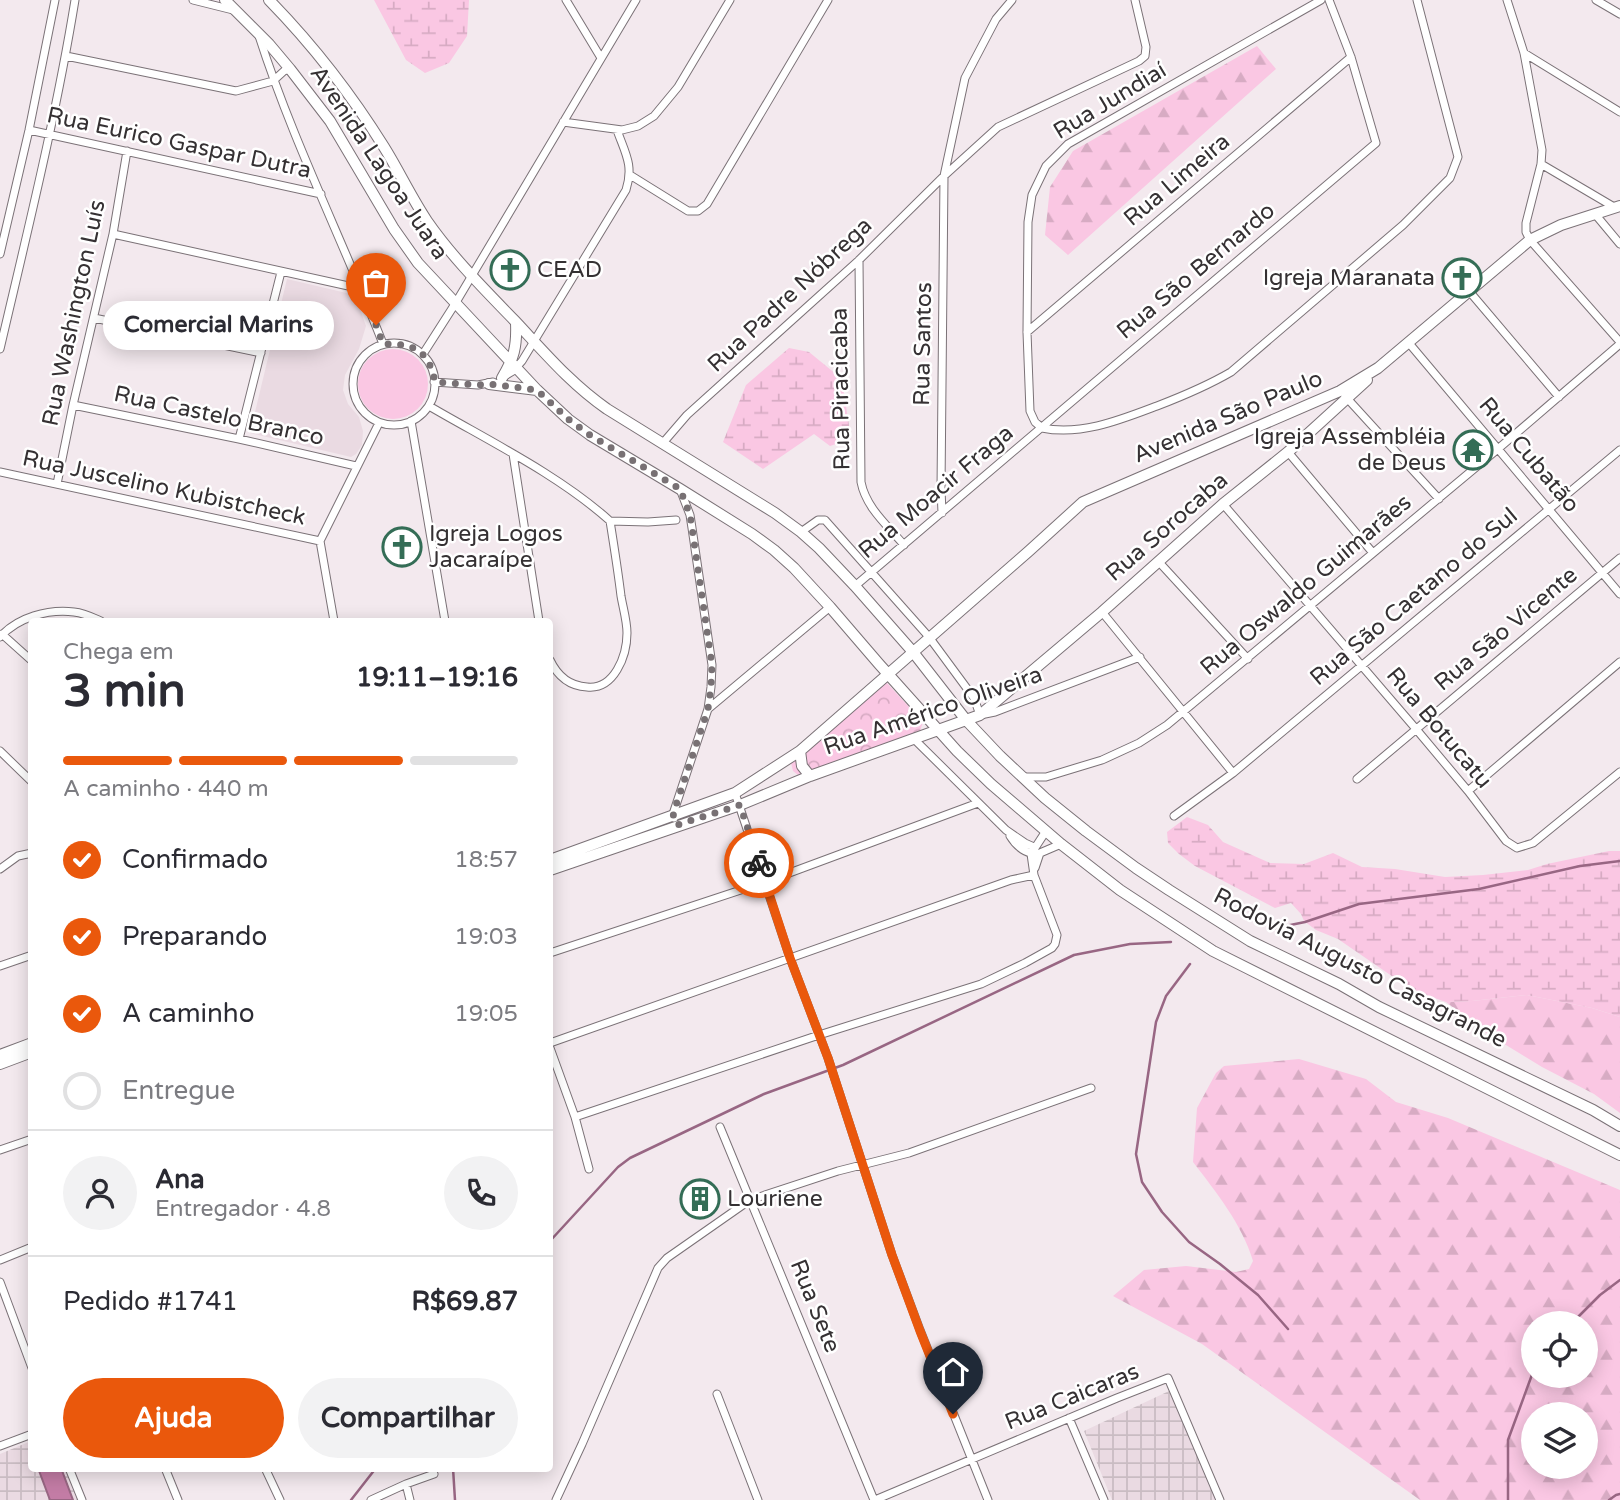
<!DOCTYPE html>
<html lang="pt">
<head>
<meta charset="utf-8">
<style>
  body { margin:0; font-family:"Varela Round",sans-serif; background:#f2f2f3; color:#2b2b33; height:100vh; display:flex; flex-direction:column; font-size:26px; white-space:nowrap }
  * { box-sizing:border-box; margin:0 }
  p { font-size:23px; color:#7c7c81 }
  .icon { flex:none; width:38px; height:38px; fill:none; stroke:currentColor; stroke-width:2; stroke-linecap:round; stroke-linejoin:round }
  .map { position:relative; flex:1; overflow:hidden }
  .sheet { position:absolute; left:28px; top:618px; width:525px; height:854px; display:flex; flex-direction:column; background:#fff; border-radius:7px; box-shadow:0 4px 18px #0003 }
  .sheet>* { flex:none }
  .tools { position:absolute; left:1521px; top:1311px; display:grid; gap:14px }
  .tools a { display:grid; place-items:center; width:77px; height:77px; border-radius:50%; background:#fff; box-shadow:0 4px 18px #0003; font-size:35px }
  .pin { position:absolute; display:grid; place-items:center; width:60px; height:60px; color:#fff; margin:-72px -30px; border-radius:50% 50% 50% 0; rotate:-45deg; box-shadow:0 0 7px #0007 }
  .pin .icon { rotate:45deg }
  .courier { position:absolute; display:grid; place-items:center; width:70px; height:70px; margin:-35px; border:5px solid #ea580c; border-radius:50%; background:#fff; color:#222; box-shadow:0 2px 9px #0007 }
  .bubble { position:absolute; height:49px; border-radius:24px; background:#fff; box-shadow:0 4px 18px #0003; font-size:23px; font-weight:700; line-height:49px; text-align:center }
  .headline em { font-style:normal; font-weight:700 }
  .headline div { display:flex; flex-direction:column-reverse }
  .headline { display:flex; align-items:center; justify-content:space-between; height:119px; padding:0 35px }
  h1 { font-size:46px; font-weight:700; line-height:52px }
  .bar { display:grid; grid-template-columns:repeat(4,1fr); gap:10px 7px; align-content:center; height:84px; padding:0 35px }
  .bar i { height:9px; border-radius:5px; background:#e1e1e2 }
  .bar .selected { background:#ea580c }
  .bar p { grid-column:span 4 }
  .line { display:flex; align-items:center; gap:18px; padding:0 35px; border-top:2px solid #e1e1e2 }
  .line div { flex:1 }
  .round { display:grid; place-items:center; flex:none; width:74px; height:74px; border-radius:37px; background:#f2f2f3 }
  ol { padding:0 35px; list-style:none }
  li { display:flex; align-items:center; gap:21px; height:77px }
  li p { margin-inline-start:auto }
  li .icon { padding:7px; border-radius:50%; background:#ea580c; color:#fff; stroke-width:4 }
  li:last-child { color:#7c7c81 }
  li i { width:38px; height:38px; border:4px solid #e1e1e2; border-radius:50% }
  .button { display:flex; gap:14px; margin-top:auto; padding:14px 35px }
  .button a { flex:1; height:80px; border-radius:42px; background:#ea580c; color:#fff; font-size:28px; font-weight:700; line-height:80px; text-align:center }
  .button a+a { background:#f2f2f3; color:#2b2b33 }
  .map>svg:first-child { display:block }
</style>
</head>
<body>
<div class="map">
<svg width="1620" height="1500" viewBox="0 0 1620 1500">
  <defs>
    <pattern id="industrial-grid" width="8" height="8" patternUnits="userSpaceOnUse" patternTransform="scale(1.75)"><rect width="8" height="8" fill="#eadae2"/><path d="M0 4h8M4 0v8" fill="none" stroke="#c9bcc2"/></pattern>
    <pattern id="forest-firs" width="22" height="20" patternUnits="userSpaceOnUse" patternTransform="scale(1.75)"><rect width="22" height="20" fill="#fac7e3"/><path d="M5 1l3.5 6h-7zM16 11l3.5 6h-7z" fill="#d7abc3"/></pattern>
    <pattern id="wetland-marsh" width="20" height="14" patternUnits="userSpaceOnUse" patternTransform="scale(1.75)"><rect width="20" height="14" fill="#fac7e3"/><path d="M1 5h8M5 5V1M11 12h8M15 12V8" fill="none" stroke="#d7abc3"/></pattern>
    <pattern id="park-crowns" width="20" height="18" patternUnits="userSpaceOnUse" patternTransform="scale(1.75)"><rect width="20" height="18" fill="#fac7e3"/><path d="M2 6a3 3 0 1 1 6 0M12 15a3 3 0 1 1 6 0" fill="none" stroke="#d7abc3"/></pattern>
  </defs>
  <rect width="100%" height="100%" fill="#f3e9ee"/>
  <path fill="#eadae2" d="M287,279L355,295L366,326L359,349L345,375L343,390L348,404L359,417L363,431L362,445L356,454L351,457L250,433Z"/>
  <path fill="url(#industrial-grid)" d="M1169,1391L1216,1500H1112L1084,1431Z
    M31,1441L32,1468H65L77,1500H0V1454Z"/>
  <path fill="#fac7e3" d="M358 384a35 35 0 1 1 70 0a35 35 0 1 1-70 0Z"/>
  <path fill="url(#forest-firs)" fill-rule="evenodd" d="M1257,46L1276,69L1068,255L1045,235L1050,187L1073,151Z
    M1527,995L1592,1008L1620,1017V1113L1594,1094L1542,1067L1488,1034L1446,1002L1472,1001Z
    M1299,1059L1366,1079L1396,1102L1448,1118L1620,1190V1500H1420L1202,1344L1113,1296L1144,1270L1186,1266L1236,1272L1249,1269L1253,1261C1242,1224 1216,1192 1193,1162L1197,1108L1216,1073L1224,1066ZM1533,1323H1586V1376H1533ZM1533,1414H1586V1466H1533Z"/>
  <path fill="url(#wetland-marsh)" d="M374,0H469L467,36L449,63L425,73L406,60Z
    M789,348L809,352L842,379L851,439L830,446L814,434L763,469L723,442L746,385Z
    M1187,817L1208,825L1223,842L1270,863L1304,864L1333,853L1362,867L1395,869L1445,877L1483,875L1528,870L1547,864L1609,851H1620V1017L1592,1008L1527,995L1472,1001L1446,1002L1423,994L1399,981L1338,939L1316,930L1304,921L1301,914L1291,903L1275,908L1195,866L1179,854L1168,843L1167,832Z"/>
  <path fill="url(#park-crowns)" d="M886,682L923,722L920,731L798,775L793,771L791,763Z"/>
  <path fill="#c37ca5" stroke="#986683" stroke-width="2" d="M38,1468H61L73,1500H50Z"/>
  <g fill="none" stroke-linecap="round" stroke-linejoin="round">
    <path stroke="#986683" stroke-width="2.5" d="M1271,929L1305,922L1359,904L1479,889L1580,866L1620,861
      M1190,964L1166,996L1156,1022L1136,1154L1142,1182L1162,1212L1189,1242L1220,1264L1258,1295L1288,1329
      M550,1241L618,1167L630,1158L764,1094L843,1065L1074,955L1130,944L1171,942
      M1572,1323L1600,1295L1620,1280
      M453,1468L455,1500
      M351,1500L376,1468
      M1508,1500V1440L1533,1372
      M1609,1500L1616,1495L1620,1494"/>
    <g stroke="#7b7277" stroke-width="9">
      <path id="street" d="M193,0L233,10
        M566,0L601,58
        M1507,0L1524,53L1542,150L1541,164L1526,223V232L1530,240L1620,342
        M1596,0L1620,14
        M259,36C293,142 343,241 383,344
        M1524,53L1620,112
        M66,56L236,91L273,81L284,71L290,69
        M563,122L622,130L638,126L654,116L678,87L730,0
        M29,130L321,194
        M1541,164L1614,207
        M630,175L688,211H698L707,204L828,0
        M1595,214L1620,244
        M113,234L362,289
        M0,254L29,130L55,0
        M859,260L861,482C866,508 888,526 904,545
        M1469,291L1559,397
        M94,318L261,353
        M1027,332L1351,57
        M1408,342L1620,594
        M353 384a41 41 0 1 1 82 0a41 41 0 1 1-82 0Z
        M0,349C27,233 56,117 75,0
        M423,354L455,304L636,0
        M503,377L513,371L522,361L626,190C634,165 625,153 617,130
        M434,382L478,385L493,382
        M1345,396L1439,499
        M73,405L239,439L356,466
        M429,406C489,441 559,475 610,521L648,522L676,520
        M411,421L445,621
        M1042,428C1081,436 1120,420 1157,406C1183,396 1207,386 1231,372L1403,225L1450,178L1458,157L1417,0
        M1042,428L1035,422L1030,411L1027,332L1028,222L1032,195L1046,166L1068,144L1321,0
        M239,439L281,272
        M662,444L687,415L859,260L944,176L998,127L1139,61L1145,56L1146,47L1135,0
        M1288,452L1373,553
        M513,454L539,621
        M0,472L320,541
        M57,484L73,405L113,234L127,151
        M1223,504L1416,729L1468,791L1506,841L1517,848L1533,843L1620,772
        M942,513L941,489L944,176L965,78L996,19L1012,0
        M801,532L818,520H825L929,637L974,698L980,715L995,712L1140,657
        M1158,561L1248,659
        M855,586L1376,143L1351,57L1329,0
        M1102,612L1233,773
        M334,621L320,541L379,423
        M2,634L32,661
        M0,637C18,617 48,609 74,612C84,613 92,617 101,621
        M550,660C557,675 569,686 587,687C614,690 627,656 627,633C627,621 623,608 621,596C618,571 614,546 610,521
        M708,709L830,607
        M914,739L1006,830L1025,843L1034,847
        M0,751L32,782
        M1023,777H1046L1102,760L1139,743L1167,725L1499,448L1620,344
        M1357,779L1620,558
        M1468,791L1620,662
        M735,793L790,958L828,1058L892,1255L920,1330L988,1500
        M1174,816L1233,773L1620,450
        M674,818L673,814L708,709L711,687L712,665L692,528L690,515L680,489
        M1010,836C1016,846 1027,856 1040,853
        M1035,868L1040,853L1061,844
        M0,869L18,856L32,853
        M550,953L765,882L978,803
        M0,966L32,955
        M550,1043L1011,880L1034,875
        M550,1048L575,1117L589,1169
        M575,1117L819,1035L981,984L1025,963L1052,948L1055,944L1057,935L1034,875L1031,854L1046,831
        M720,1127L874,1500
        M0,1150L32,1139
        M0,1260L32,1247
        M0,1282L32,1368
        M717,1394L758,1500
        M1069,1418L1104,1500
        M0,1446L32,1434
        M69,1468L82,1500
        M165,1468L178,1500
        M265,1468L280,1500
        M406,1484L410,1500
        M371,1500L406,1484L434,1474
        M556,1500L582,1444L658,1268L667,1258L750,1200L838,1171L909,1153L1091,1088
        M875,1500L1117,1398L1168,1378L1220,1500"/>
    </g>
    <g stroke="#7b7277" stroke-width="12">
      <path id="secondary" d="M225,0L269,44L290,69L330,121L394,229L418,263L537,390L568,419L590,435L680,489L752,534L774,550L794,568L830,607L879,664L957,751L991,784L1061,844L1120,890L1213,951L1620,1155
        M269,0C313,45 351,94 384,147C399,171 411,197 427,221C452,257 484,289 515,321C545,353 571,384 607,409L775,513L801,532L819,548L855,586L913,652L966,720L1000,756L1045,798L1086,831L1136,868L1169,890L1250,941L1339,984L1379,1007L1593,1110L1620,1126
        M502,378C514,358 517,347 516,323
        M489,384L537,390
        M800,751L802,766L810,776
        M550,860L735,793L800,751L1029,551L1083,502L1340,391L1378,368L1530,240L1561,225L1620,206
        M550,870L740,805L810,776L980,715L1102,612L1223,504L1288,452L1367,380
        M0,1055L32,1043
        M0,1064L32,1052"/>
    </g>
    <use href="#street" stroke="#fff" stroke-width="7"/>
    <use href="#secondary" stroke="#fff" stroke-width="10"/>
  </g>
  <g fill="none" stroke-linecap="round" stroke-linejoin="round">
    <path stroke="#787174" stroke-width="7" stroke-dasharray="0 12.6" d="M376,325L383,344C413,343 429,350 435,382L478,385L489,384L537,390L568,419L590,435L680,489L690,515L692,528L712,665L711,687L708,709L673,814L677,825L740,805L759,863"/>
    <path stroke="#ea580c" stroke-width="9" d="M759,863L790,958L828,1058L892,1255L920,1331L953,1414"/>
  </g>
  <defs>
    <g id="church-ring" transform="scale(2.0125)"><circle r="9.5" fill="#fff" stroke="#346d56" stroke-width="1.5"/><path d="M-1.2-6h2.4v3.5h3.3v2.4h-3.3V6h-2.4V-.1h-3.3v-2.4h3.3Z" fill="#346d56"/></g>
    <g id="temple-ring" transform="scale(2.0125)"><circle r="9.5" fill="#fff" stroke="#346d56" stroke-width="1.5"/><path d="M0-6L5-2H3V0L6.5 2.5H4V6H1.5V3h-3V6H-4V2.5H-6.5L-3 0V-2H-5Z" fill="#346d56"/></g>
    <g id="building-ring" transform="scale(2.0125)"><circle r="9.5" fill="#fff" stroke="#346d56" stroke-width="1.5"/><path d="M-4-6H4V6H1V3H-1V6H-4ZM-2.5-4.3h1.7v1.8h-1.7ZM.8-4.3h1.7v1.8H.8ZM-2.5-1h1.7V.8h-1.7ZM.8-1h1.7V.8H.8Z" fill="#346d56"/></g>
  </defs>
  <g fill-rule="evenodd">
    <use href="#church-ring" x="510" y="270"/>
    <use href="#church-ring" x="1462" y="278"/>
    <use href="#temple-ring" x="1473" y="450"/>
    <use href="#church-ring" x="402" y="547"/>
    <use href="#building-ring" x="700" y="1199"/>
  </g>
  <g text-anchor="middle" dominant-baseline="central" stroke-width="5" stroke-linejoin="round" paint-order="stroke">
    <g font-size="23" fill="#353133" stroke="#fff">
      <text transform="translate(1110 101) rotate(-31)">Rua Jundiaí</text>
      <text transform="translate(179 143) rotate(12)">Rua Eurico Gaspar Dutra</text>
      <text transform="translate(379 163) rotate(56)">Avenida Lagoa Juara</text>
      <text transform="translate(1177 180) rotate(-40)">Rua Limeira</text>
      <text transform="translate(1196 271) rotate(-40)">Rua São Bernardo</text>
      <text transform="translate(790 295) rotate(-43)">Rua Padre Nóbrega</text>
      <text transform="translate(74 313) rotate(-78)">Rua Washington Luís</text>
      <text transform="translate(923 344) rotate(-89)">Rua Santos</text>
      <text transform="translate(841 389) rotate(-91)">Rua Piracicaba</text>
      <text transform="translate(219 416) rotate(12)">Rua Castelo Branco</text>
      <text transform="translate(1228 417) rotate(-23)">Avenida São Paulo</text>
      <text transform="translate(1529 455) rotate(50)">Rua Cubatão</text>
      <text transform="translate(164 488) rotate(12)">Rua Juscelino Kubistcheck</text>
      <text transform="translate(936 492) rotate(-40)">Rua Moacir Fraga</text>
      <text transform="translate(1167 527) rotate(-41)">Rua Sorocaba</text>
      <text transform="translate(1306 585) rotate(-40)">Rua Oswaldo Guimarães</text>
      <text transform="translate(1414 597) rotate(-40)">Rua São Caetano do Sul</text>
      <text transform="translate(1506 629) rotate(-40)">Rua São Vicente</text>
      <text transform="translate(933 711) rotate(-19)">Rua Américo Oliveira</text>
      <text transform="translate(1439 728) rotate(50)">Rua Botucatu</text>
      <text transform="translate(1360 968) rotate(27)">Rodovia Augusto Casagrande</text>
      <text transform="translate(815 1306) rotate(68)">Rua Sete</text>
      <text transform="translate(1072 1397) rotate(-22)">Rua Caicaras</text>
    </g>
    <g font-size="23" fill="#353133" stroke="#fff" text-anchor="start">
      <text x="537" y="270">CEAD</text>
      <text x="1435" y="278" text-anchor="end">Igreja Maranata</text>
      <text x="1446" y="437" text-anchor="end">Igreja Assembléia<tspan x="1446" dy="26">de Deus</tspan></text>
      <text x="429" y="534">Igreja Logos<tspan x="429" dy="26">Jacaraípe</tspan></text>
      <text x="727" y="1199">Louriene</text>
    </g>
  </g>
</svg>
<div class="tools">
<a><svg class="icon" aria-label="locate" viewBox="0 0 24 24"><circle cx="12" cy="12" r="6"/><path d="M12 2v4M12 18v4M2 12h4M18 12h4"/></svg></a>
<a><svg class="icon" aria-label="layers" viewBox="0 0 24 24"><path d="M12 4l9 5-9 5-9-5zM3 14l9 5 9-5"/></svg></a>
</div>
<div class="pin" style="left:376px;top:325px;background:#ea580c"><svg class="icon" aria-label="bag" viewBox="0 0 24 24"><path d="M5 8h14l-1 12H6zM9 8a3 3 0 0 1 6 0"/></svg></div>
<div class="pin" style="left:953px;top:1414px;background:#1f2937"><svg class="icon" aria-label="home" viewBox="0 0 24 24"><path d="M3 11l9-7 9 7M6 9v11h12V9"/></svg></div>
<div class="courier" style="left:759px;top:863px"><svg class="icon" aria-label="bike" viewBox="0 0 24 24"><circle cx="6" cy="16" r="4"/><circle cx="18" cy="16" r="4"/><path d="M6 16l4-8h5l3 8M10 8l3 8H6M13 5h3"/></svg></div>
<div class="bubble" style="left:103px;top:301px;width:231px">Comercial Marins</div>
<section class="sheet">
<div class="headline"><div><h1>3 min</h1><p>Chega em</p></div><em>19:11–19:16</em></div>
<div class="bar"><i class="selected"></i><i class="selected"></i><i class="selected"></i><i></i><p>A caminho · 440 m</p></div>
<ol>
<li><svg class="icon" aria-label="check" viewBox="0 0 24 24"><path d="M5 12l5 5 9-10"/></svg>Confirmado<p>18:57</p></li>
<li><svg class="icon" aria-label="check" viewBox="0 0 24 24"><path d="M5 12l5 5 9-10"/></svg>Preparando<p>19:03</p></li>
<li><svg class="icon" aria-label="check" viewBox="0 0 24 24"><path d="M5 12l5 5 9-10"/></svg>A caminho<p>19:05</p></li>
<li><i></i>Entregue</li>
</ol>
<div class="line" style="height:126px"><a class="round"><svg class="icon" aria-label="person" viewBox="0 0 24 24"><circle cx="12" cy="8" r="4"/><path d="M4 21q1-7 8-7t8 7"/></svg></a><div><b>Ana</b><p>Entregador · 4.8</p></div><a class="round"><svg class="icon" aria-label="phone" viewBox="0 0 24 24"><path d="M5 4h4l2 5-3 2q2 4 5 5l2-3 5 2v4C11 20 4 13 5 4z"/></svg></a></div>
<div class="line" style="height:91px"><div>Pedido #1741</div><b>R$69.87</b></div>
<div class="button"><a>Ajuda</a><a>Compartilhar</a></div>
</section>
</div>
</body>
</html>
